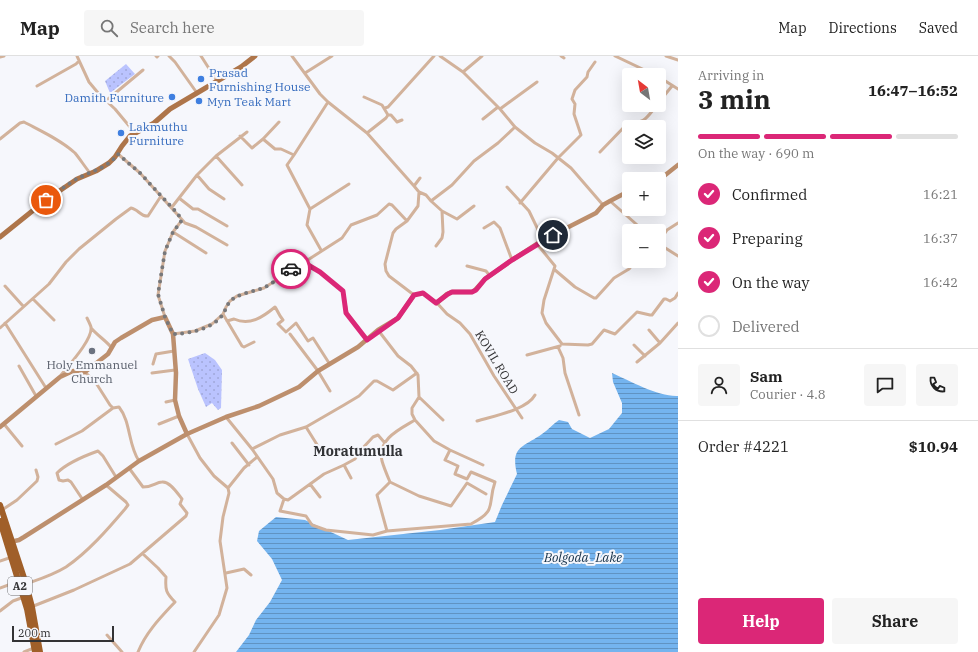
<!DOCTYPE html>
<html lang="en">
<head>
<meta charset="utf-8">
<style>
  body { margin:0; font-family:"IBM Plex Serif",serif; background:#f6f6f6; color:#222; height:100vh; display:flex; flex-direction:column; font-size:15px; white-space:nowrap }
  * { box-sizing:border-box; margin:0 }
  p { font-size:13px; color:#767676 }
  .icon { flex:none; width:22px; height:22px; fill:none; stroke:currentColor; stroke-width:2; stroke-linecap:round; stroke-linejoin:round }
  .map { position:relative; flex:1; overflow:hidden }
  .details { display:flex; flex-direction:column; background:#fff; width:300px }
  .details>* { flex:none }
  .needle { width:26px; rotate:329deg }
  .tools { position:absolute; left:622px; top:12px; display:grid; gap:8px }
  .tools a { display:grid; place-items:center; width:44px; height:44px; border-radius:4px; background:#fff; box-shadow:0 4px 16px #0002; font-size:20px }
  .scale { position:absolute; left:12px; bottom:10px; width:102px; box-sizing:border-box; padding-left:4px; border:2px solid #333335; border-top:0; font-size:11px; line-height:14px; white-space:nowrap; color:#333335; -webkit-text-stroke:3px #f6f7fc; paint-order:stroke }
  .pin { position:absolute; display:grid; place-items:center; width:34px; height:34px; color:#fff; margin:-17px; border:2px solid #fff; border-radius:50%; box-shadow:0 1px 4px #0007 }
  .courier { position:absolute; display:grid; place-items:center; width:40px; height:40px; margin:-20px; border:3px solid #db2777; border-radius:50%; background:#fff; color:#222; box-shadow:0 1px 5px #0007 }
  .head em { font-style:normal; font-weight:700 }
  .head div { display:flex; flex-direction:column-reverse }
  .head { display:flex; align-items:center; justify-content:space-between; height:68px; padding:0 20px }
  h1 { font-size:26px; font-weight:700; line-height:30px }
  .bar { display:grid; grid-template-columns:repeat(4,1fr); gap:6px 4px; align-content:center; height:48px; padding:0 20px }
  .bar i { height:5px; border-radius:3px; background:#e0e0e0 }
  .bar .active { background:#db2777 }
  .bar p { grid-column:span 4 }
  .line { display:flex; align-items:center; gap:10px; padding:0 20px; border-top:1px solid #e0e0e0 }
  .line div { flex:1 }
  .round { display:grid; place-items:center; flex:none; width:42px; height:42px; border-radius:4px; background:#f6f6f6 }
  ol { padding:0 20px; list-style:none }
  li { display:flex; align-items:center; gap:12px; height:44px }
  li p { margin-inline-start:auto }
  li .icon { padding:4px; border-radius:50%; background:#db2777; color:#fff; stroke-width:4 }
  li:last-child { color:#767676 }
  li i { width:22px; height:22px; border:2px solid #e0e0e0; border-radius:50% }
  .button { display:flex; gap:8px; margin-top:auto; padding:8px 20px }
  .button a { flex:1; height:46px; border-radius:4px; background:#db2777; color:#fff; font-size:16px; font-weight:700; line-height:46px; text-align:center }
  .button a+a { background:#f6f6f6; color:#222 }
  header { display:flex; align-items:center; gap:24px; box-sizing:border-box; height:56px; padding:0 20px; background:#fff; border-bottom:1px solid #e0e0e0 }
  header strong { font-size:19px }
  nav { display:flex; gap:22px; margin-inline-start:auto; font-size:14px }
  .search { width:280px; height:36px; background:#f6f6f6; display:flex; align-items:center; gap:10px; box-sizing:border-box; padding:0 14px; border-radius:4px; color:#767676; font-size:15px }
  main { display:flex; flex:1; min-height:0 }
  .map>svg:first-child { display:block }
</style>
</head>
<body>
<header>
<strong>Map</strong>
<div class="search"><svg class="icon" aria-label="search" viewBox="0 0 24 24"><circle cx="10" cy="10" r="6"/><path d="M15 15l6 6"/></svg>Search here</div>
<nav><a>Map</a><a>Directions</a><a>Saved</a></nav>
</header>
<main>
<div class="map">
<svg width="678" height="596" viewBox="0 0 678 596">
  <defs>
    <pattern id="park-dots" width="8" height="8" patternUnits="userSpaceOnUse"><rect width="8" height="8" fill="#bac3fe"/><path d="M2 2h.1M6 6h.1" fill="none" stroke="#a0a8da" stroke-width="1.8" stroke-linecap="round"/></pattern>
    <pattern id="water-rules" width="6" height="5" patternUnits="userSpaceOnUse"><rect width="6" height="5" fill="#74b4ef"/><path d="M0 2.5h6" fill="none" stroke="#6093c2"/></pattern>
  </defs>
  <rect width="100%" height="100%" fill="#f6f7fc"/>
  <path fill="url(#park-dots)" d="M126,8L135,18L110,37L105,25Z
    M205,297L215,304L222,314L221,352L218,354L212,347L206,351L198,333L188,303Z"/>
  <path fill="url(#water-rules)" d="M612,317C630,325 659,341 678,340V596H236L249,579L256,564L270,546L282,524L272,503L257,485L259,475L276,461L305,464L348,484L440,474L495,466L502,449L517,418C510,390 524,391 542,378C548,374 553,368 559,364L568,366L572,373L590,382L609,373L622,357V347L613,326Z"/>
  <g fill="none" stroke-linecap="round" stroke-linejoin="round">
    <path stroke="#d2b29b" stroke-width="3" d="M77,0L89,26L99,38L115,53L135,77
      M156,0L157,1L158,0
      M169,0L175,6L197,37
      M201,0L217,25
      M292,0L320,38L328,46L367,77L414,130L420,122
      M440,0L463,16L500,53L515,71L535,87L552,97L571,112L603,149
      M561,0L564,2
      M615,0L655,19
      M666,0L678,4
      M0,1L4,0
      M463,16L482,0
      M305,17L332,0
      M659,21L678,33
      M37,30L76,8L79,5
      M364,41L382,49L388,59H391L397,66L402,64
      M107,44L143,14
      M659,46L672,30
      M385,52L388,51L434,0
      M500,53L537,26
      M483,63L498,51
      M367,77L386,62L388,59
      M240,80L252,92L263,83L279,66
      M0,83L20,67L24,66C41,75 61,84 75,97C80,103 85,111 90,117
      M263,83L275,93H281L294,99L287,109L310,153L307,169L321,194
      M600,96L628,67C646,67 646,62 657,49
      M118,98L140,117L185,167L196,171L227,189
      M294,99L328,46
      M216,100L242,129
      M197,119L209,133L224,143
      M414,130L419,136L418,150L407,165L396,173L393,177L385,208L386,215L389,220L414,239L423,237L437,247L447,258L460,267L470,278L494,320L522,362
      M507,131L529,155L543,184
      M419,136L426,139L431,145L452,129L474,105L498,87L515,71
      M179,142L193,153H198L227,170
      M431,145L442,155L443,176L442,182L436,190
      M610,145L644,175
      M520,147L558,102L581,79L574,58L575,48L572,43L575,34L587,21L588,16L595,6
      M172,151L197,119L216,100L247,76
      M310,153L349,128
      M442,155L457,163L474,150
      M484,172L494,166L500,172L512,204
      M173,176L182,164
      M659,186L667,174L678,167
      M537,188L555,210L544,244L542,257L546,267L562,288L588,289L592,288L604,274L615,278L637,256L650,259H652L664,243H666L670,245L675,242L678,237
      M659,188L678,200
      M303,207L320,216L343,235L347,257L367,284
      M467,210L486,215L490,220
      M555,214L575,231L594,242H596L614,222L629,213L635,205
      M5,230L23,250
      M33,243L54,264
      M223,258L242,290L244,291L254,286
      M165,261L158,239L165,195L173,176L206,197
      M227,265L234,263C250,270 263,261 275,251C278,255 278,258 283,264L278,268L286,276L296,267L308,285L313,282L329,307
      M5,267L46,332
      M0,272L49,228L66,206L79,193L116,163L131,152C138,153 141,161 148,160L161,140
      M91,272C97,279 105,284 111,291
      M378,274L398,300L411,310L418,319L419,341L412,352V358L415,364L434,385L450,394L483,409
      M649,274L660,287
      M173,278L195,275L212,268L223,258L226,251L230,245L237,240L264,232L342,182L351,169L377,159L389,148L392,149L407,165
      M290,278L318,315L330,335
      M634,289L645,300
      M558,291L563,302L565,317L579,359
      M527,299L560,290
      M637,306L660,287L678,267
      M153,308L156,298L174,295
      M19,310L36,340
      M85,316L96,327L110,349L113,352L119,351C131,366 128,389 139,405
      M152,317L175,314
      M61,319C69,309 93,283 91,271C90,268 88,264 87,262
      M419,341L443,364
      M166,346L175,344
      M226,361L252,393L273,423L277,437L284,443L288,444L324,418L344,409L351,422
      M415,364C400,373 377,383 382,405C384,412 387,419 390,426L419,440L451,450L467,427L486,438
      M477,365C493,360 527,354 535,339
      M4,368L22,390
      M159,368L179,360
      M306,371L321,395
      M187,378L200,402L214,420L228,432L229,437L223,461L220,485L227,532L219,559L194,596
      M232,387L249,409
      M56,388L82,375L113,352
      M252,393L280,379L306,371L344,349L359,340L374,325H377L393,334L417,317
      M344,409L355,403L360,395L373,381L378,379L384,386
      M310,428L320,441
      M228,432L244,412L257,401
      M284,443L280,455L306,460L312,469L326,474L373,479L387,475L471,468C498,454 487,449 495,426L471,416L467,423L455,418L458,410L445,404L450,394
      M83,444L71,426L68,424L63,425L59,424L57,417C67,407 84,400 98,395L103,400L116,421
      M2,454L17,444L37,425L38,421L36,414
      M387,475L377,439L390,426
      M0,505L12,501
      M226,517L244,513L251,519
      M26,528C40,523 53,519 66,511C88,496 108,473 125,453L128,449L126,446L106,429
      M0,532L19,525
      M31,551L74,534L130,508L186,460L187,457L180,448L182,443C178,438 170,425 162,426C156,426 153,431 143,431L129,412
      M0,555L13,545L24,541
      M107,579L122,596
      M24,596L34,592
      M138,596C146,576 161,561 175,546C166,537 165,534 166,521L158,512L143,498"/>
    <path stroke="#bd8f6d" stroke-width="4.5" d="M659,124L678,109
      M437,247L447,238L452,236H472L475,234L485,223L512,204L543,184L596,157L603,149L610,145L629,135
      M0,371L60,321L73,315L80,317L85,316L108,298L115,286L121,282L152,264L165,261L173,278L176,317L175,344L179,360L187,378
      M10,486L19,484L24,481L106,429L139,405L187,378L226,361L259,350L299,331L318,315L358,291L378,274L398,262L414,239"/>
    <path stroke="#ae754a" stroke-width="5" d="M0,181L46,144L77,123L96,115L109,107L115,101L122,90L130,80L154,67L170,53L241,11L255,0"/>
    <path stroke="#a05f29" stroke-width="6" d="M0,449L26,528L32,551L40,596
      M0,465L27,553L35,596"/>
  </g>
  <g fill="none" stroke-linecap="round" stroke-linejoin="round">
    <path stroke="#77787b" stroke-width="4" stroke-dasharray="0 7.2" d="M46,144C56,137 65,130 75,124C90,115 107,113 118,98L140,117L177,157L182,164L173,176L165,195L158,238L165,261L173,278C189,278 215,272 223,258C228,250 227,246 236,241C244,237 254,235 263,232C273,228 282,219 291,213"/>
    <path stroke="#db2777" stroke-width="5" d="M291,213L303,206L320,216L343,235L346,257L367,284L398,262L414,239L423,237L436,247L448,238L452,236H472L476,234L485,223L512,204L553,179"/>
  </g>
  <g fill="#3f7fe0" stroke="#f6f7fc" stroke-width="1.5">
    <circle cx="201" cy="23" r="4"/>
    <circle cx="172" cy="41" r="4"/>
    <circle cx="199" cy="45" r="4"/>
    <circle cx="121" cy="77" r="4"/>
  </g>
  <circle fill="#6b7280" stroke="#f6f7fc" stroke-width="1.5" cx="92" cy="295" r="4"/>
  <g text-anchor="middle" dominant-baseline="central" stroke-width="4" stroke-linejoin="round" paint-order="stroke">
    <rect fill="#f6f7fc" stroke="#6e6e71" stroke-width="1" x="8" y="521" width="24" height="18" rx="3"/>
    <g font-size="11" font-weight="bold" fill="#333335">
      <text x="20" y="530">A2</text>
    </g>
    <g font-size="12" fill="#366cbe" stroke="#f6f7fc" text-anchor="start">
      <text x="209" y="16">Prasad<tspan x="209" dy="14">Furnishing House</tspan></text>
      <text x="164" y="41" text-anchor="end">Damith Furniture</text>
      <text x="207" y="45">Myn Teak Mart</text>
      <text x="129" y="70">Lakmuthu<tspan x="129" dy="14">Furniture</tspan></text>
    </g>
    <g font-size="12" fill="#333335" stroke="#f6f7fc">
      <text transform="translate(497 306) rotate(59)">KOVIL ROAD</text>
    </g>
    <g font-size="12" fill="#5b616d" stroke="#f6f7fc">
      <text x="92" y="308">Holy Emmanuel<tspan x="92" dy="14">Church</tspan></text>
    </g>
    <g font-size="13" font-style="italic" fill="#143048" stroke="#f6f7fc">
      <text x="583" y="501">Bolgoda_Lake</text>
    </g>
    <g font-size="14" font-weight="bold" fill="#323336" stroke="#f6f7fc">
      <text x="358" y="395">Moratumulla</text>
    </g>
  </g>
</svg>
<div class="tools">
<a><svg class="needle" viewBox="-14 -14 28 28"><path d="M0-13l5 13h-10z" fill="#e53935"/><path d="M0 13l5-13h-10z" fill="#767676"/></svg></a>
<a><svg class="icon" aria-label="layers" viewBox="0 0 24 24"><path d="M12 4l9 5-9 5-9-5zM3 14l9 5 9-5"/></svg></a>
<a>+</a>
<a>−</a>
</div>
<div class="scale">200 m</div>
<div class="pin" style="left:46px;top:144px;background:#ea580c"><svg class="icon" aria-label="bag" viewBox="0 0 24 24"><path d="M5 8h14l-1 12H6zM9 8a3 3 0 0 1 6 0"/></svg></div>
<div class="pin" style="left:553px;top:179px;background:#1f2937"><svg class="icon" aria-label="home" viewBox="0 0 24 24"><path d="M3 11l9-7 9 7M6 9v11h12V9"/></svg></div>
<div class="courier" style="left:291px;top:213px"><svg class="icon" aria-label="car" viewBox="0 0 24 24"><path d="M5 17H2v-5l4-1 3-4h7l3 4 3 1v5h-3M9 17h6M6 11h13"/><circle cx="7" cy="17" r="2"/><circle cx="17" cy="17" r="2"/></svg></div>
</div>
<section class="details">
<div class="head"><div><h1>3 min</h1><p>Arriving in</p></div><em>16:47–16:52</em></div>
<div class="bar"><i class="active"></i><i class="active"></i><i class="active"></i><i></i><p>On the way · 690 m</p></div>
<ol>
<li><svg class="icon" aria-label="check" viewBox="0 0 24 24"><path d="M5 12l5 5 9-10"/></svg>Confirmed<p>16:21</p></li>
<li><svg class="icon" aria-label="check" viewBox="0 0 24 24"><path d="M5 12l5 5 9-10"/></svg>Preparing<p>16:37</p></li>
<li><svg class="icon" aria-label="check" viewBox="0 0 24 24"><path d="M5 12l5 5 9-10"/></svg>On the way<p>16:42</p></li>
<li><i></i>Delivered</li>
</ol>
<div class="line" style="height:72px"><a class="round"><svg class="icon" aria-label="person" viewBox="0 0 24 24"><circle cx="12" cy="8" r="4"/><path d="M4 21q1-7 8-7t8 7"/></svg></a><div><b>Sam</b><p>Courier · 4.8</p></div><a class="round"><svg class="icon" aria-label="chat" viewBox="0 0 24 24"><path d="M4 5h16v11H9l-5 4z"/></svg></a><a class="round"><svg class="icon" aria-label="phone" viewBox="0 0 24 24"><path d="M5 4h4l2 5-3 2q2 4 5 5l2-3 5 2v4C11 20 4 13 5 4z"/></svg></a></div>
<div class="line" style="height:52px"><div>Order #4221</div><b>$10.94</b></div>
<div class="button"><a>Help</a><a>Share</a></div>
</section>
</main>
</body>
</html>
